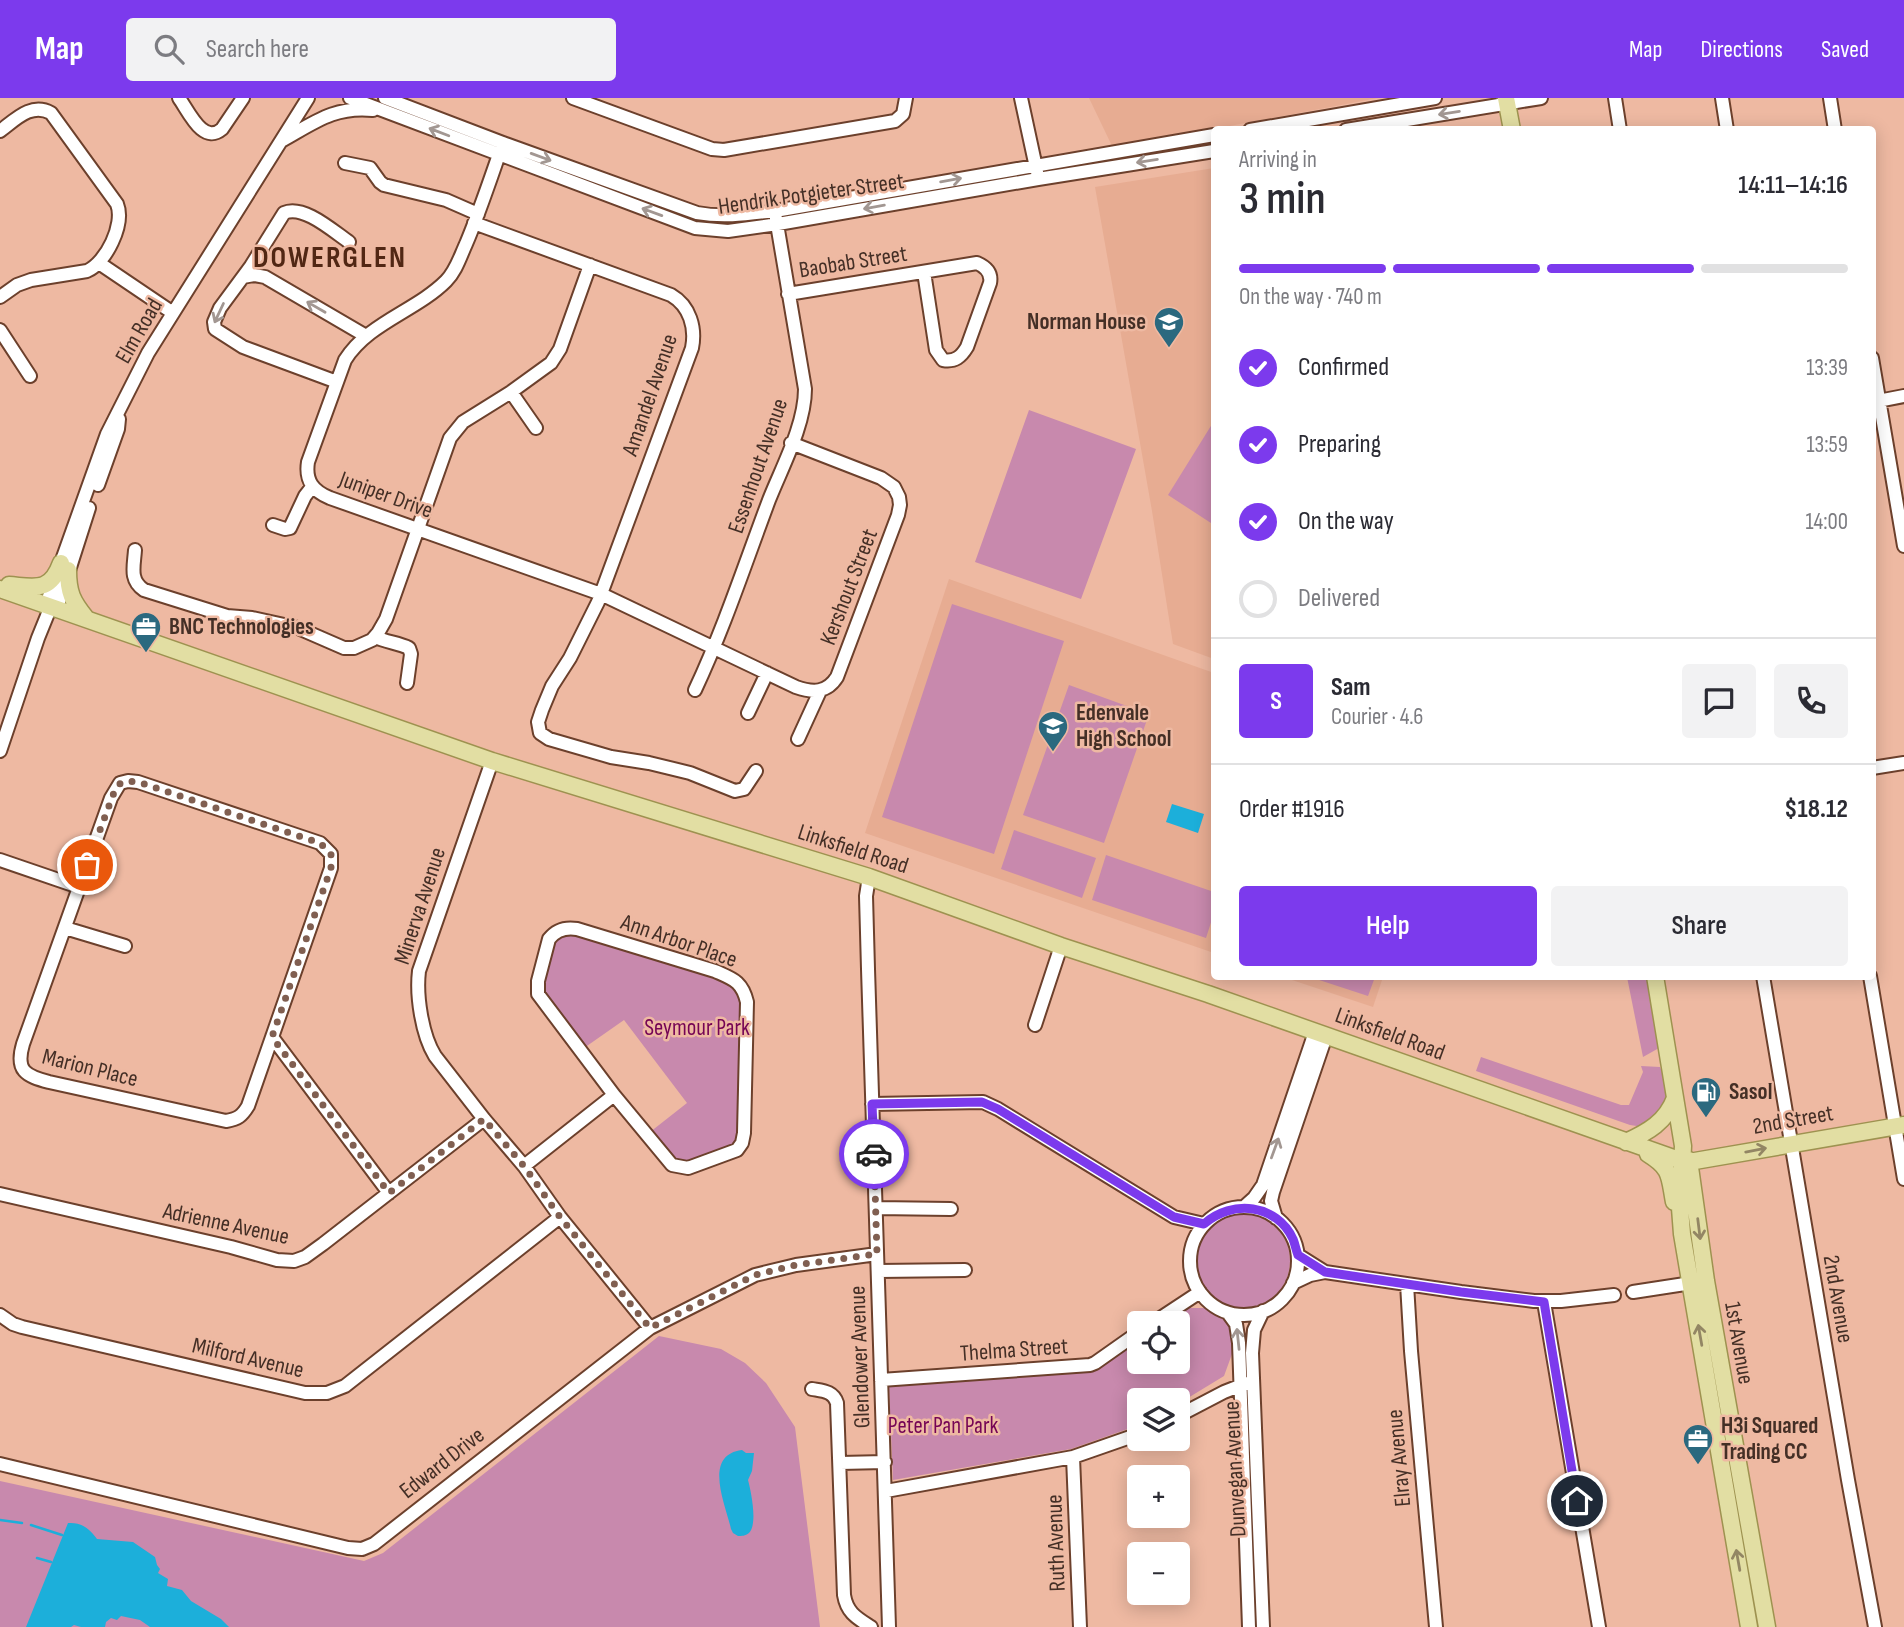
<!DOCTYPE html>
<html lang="en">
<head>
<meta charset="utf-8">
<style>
  body { margin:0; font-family:"Sofia Sans Condensed",sans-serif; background:#f2f2f3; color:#2b2b33; height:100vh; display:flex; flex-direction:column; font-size:26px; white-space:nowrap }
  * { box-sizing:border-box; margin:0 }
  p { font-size:23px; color:#7c7c81 }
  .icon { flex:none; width:38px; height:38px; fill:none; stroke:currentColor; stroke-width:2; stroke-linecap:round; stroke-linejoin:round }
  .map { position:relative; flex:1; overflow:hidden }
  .drawer { position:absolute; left:1211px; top:28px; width:665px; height:854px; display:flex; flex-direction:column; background:#fff; border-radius:7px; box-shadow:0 4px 18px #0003 }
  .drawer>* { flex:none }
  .controls { position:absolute; left:1127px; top:1213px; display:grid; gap:14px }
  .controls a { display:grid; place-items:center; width:63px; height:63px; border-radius:7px; background:#fff; box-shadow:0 4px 18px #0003; font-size:35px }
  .pin { position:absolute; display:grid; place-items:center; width:60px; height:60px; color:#fff; margin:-30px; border:4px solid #fff; border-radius:50%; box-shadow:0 2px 7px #0007 }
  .courier { position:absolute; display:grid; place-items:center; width:70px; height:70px; margin:-35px; border:5px solid #7c3aed; border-radius:50%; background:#fff; color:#222; box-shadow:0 2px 9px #0007 }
  .headline em { font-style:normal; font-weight:600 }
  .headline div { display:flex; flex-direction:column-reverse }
  .headline { display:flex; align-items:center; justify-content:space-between; height:119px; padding:0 28px }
  h1 { font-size:46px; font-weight:600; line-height:52px }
  .bar { display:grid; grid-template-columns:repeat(4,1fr); gap:10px 7px; align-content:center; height:84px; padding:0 28px }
  .bar i { height:9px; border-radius:5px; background:#e1e1e2 }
  .bar .active { background:#7c3aed }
  .bar p { grid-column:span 4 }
  .line { display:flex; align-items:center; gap:18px; padding:0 28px; border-top:2px solid #e1e1e2 }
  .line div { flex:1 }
  .round { display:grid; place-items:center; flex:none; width:74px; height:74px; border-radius:7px; background:#f2f2f3 }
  ol { padding:0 28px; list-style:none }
  li { display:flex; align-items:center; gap:21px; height:77px }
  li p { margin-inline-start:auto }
  li .icon { padding:7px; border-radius:50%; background:#7c3aed; color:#fff; stroke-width:4 }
  li:last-child { color:#7c7c81 }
  li i { width:38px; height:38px; border:4px solid #e1e1e2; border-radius:50% }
  .action { display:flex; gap:14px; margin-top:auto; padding:14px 28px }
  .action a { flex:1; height:80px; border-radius:7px; background:#7c3aed; color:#fff; font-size:28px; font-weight:600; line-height:80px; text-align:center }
  .action a+a { background:#f2f2f3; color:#2b2b33 }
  header { display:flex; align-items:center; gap:42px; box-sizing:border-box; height:98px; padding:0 35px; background:#7c3aed; color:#fff }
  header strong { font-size:33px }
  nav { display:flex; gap:38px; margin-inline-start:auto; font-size:24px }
  .search { width:490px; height:63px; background:#f2f2f3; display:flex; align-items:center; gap:18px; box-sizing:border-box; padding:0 24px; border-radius:7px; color:#7c7c81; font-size:26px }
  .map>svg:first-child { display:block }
</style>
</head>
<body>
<header>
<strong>Map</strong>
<div class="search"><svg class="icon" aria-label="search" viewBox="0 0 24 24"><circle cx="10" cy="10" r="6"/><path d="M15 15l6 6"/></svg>Search here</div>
<nav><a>Map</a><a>Directions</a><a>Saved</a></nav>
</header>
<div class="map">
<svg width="1904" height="1529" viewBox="0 0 1904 1529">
  <rect width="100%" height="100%" fill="#eeb9a2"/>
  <path fill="#e7ac92" d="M1089,0H1378L1113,50Z
    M1214,70V561L1173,546L1152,413L1095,89Z
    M949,481L1214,575V855L865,735Z
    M1283,879H1383L1373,909Z"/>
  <path fill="#c889ad" d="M1029,312L1136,351L1081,501L975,464Z
    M1214,323V427L1168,397Z
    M952,506L1064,543L994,756L882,719Z
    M1069,587L1149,616L1104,745L1023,717Z
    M1014,732L1096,760L1082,800L1001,771Z
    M1106,757L1214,794V815L1206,840L1092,802Z
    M571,832L738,887L753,907L748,1037L731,1058L687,1074L645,1038L687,1005L624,922L584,950L541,895L555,838Z
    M1310,879H1375L1368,898Z
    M1627,879H1644L1649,885L1659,950L1643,959Z
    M1481,959L1621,1007H1629L1643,974L1641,968L1660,969L1671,996L1650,1030L1630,1027L1476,973Z
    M1196 1163a47 47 0 1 1 94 0a47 47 0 1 1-94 0Z
    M1187,1210H1207L1228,1222L1234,1233L1232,1256L1224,1278L1178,1306V1302H1139V1327L1071,1351L893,1382L889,1288L1095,1270L1139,1241V1264H1178V1225H1164Z
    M659,1238L721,1251L745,1265L766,1285L795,1329L820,1529H0V1383L364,1463L383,1455Z"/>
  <path fill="#1cafda" d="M1172,706L1204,716L1198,735L1166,724Z
    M742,1352L746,1355H754L752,1373L748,1382C751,1393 758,1426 749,1435C745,1438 742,1438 738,1438L733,1435L731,1431C726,1408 702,1357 742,1352Z
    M68,1425C81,1424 89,1430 97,1441L133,1444L155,1459L157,1467L160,1471L158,1475L168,1481L167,1488L182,1492L191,1503L221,1521L229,1529H150L140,1522L121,1518L117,1522L111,1520L106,1524L105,1529H81L74,1527L71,1529H26Z"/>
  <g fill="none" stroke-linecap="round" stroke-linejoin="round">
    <path stroke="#1cafda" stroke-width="2.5" d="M0,1422L22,1425
      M31,1427L62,1437
      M37,1460L51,1464"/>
    <g stroke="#6c402c" stroke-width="16">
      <path id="minor" d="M179,0C189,14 203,47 222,31L243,0
        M350,0L695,130L728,133L778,126L1038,81L1214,53
        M385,0L503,45L697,115C724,120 749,116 775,113L1214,37
        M573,0L712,51L724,52L895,23L903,16L906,0
        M1021,0L1037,74
        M1615,0L1620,32
        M1722,0L1727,32
        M1830,0L1835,32
        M1250,32L1435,0
        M1346,32L1541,0
        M0,33C15,22 31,4 51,15L117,106C125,126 106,165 87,173L31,182L17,187L0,199
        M283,42C315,24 335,8 373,12
        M503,45C491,79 480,113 466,146C460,159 456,173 446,183C416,213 368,225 345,262L308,364C305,383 313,393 330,400L601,496L796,589C813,595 827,595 837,579L898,417L900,407L899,399L894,389L881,380L791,345
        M345,65L370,70L380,84L384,87L446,102L478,116
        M474,125L671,197C690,208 696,230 692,250L598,504L570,560L552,588L542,612L538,624L540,635L549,641L611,659L649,665L690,675L735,693L744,691L756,673
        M99,165L173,215
        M243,179L254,177L265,179L366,238
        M788,196L977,165C986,169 992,175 990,185L967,249C961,259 955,264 943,262L936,252L924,174
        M0,232L30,278
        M1872,260L1904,448
        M337,284L243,249L215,231L214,224L220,210L251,168L284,115C303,106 333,133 349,144
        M511,294L536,330
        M1873,304L1904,298
        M98,387L118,331L119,321
        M273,427L285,431L290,430L305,398L312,389
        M135,452C134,468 129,482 144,492L227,518L252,520L298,530L344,550H354L372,542L378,535L386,521L450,340L463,324L511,294L551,265L560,251L590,167
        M46,507L107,336L148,255L308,0
        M57,510L89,410
        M375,539C386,544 399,545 409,550L411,556L407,585
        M695,592C724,530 745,466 769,402C782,369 805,327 805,291L776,120
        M748,615L767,575
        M798,641L820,593
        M0,653L38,540L51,508
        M492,663L419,873C416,898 422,937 435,958L484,1021L524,1068L560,1119L650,1230
        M1872,670L1904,665
        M128,683L138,684L320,745L331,756V770L248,1008C242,1018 238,1021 226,1023L49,984C26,978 15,973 23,946L111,700L120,685Z
        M0,762L79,789
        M869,779L866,798L868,871L889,1529
        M65,830L125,848
        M1763,878L1848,1382L1875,1529
        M1870,878L1904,1081
        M1035,927L1061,848
        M272,939L389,1095
        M872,1006L983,1004L998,1011L1174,1119L1204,1126
        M524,1068L614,997L538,896V883L549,841C556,832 565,829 577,831L715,873C733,881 742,883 747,904L744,1035L742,1045L737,1052L688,1070L672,1067L614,997
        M0,1096L231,1149L277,1162L294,1163L305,1159L323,1146L484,1021
        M1244,1109L1254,1100L1263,1087L1315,934
        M1190 1163a54 54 0 1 1 108 0a54 54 0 1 1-108 0Z
        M876,1110L951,1111
        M1276,1120L1271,1103L1273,1094L1326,938
        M1298,1157L1325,1174
        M878,1173L965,1172
        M1293,1185L1310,1177L1325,1174L1461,1194L1534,1203H1561L1614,1197
        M1407,1186L1411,1253L1436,1529
        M1633,1194L1698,1184
        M1544,1204L1599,1529
        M1228,1215L1236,1226L1239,1245L1249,1529
        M0,1217L13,1226L22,1229L305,1295H327L345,1288L560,1119
        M1153,1225L1200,1194
        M881,1282L1090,1267L1095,1265L1139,1234
        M812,1291C823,1293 833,1293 837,1305L844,1497C847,1515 857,1520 871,1529
        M1178,1318L1224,1294L1247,1285
        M1073,1359L1080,1529
        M840,1365L885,1364
        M0,1366L348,1450L362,1451L374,1446L650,1230L755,1177L796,1167L877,1156
        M886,1393L1073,1359L1139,1336
        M1263,1529L1252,1255L1254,1232L1263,1213"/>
    </g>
    <g stroke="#9e9250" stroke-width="19">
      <path id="major" d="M1506,0L1512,32
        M68,472C68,494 72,503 86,520
        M9,487C35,489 50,495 61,465
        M0,491L492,663L869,779L1061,848L1208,896L1682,1063L1689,1064L1904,1027
        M1655,878L1683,1048L1680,1110L1682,1136L1749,1529
        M1626,1044C1648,1034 1666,1024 1675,1000
        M1648,1056C1672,1071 1669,1078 1674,1104
        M1689,1062L1706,1183L1767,1529"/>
    </g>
    <use href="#minor" stroke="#fff" stroke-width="12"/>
    <use href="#major" stroke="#e2dea3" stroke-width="16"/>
  </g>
  <defs><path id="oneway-shaft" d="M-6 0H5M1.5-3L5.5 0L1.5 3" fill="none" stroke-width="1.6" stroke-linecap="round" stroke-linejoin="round" transform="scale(1.75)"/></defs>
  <g stroke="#a29792">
    <use href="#oneway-shaft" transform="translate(1449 15) rotate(171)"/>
    <use href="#oneway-shaft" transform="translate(439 34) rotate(-159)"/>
    <use href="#oneway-shaft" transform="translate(541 59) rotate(20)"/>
    <use href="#oneway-shaft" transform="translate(1147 63) rotate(171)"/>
    <use href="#oneway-shaft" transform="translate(951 82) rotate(-10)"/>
    <use href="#oneway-shaft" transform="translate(874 109) rotate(170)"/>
    <use href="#oneway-shaft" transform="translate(652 114) rotate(-160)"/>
    <use href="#oneway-shaft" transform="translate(316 209) rotate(-150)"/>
    <use href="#oneway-shaft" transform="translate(219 215) rotate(115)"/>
    <use href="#oneway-shaft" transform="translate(1275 1050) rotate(-70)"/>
    <use href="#oneway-shaft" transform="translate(1238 1241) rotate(-96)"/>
  </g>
  <g stroke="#938664">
    <use href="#oneway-shaft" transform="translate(1756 1052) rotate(-11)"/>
    <use href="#oneway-shaft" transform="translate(1699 1131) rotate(83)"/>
    <use href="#oneway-shaft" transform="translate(1700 1237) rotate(-100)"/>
    <use href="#oneway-shaft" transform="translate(1738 1462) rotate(-100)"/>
  </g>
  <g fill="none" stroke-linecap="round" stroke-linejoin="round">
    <path stroke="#805f51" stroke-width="7" stroke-dasharray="0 12.6" d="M87,767L116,689C123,682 129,683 138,684L320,745L331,756V770L272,939L389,1095L484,1021L524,1068L560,1119L650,1230L755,1177L796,1167L877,1156L874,1056"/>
    <path stroke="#7c3aed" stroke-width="9" d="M874,1056L872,1006L982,1004L998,1011L1174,1119L1204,1126C1232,1101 1277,1106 1293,1141C1295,1146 1296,1152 1298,1157L1325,1174L1461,1194L1544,1204L1577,1403"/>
  </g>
  <defs>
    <g id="school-pin" transform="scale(1.575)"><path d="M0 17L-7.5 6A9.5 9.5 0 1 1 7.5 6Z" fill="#2b697f" stroke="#eeb9a2"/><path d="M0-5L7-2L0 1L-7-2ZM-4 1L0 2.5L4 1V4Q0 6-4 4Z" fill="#fff"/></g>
    <g id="office-pin" transform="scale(1.575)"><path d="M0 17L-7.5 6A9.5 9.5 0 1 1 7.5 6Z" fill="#2b697f" stroke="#eeb9a2"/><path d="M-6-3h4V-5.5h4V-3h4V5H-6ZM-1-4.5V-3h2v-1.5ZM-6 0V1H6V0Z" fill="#fff"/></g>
    <g id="fuel-pin" transform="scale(1.575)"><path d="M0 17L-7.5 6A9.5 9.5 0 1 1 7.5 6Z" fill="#2b697f" stroke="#eeb9a2"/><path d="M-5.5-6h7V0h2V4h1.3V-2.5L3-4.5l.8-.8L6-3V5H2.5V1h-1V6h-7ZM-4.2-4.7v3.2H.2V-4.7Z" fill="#fff"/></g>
  </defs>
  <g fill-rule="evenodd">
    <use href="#school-pin" x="1169" y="224"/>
    <use href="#office-pin" x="146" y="529"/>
    <use href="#school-pin" x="1053" y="628"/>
    <use href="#fuel-pin" x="1706" y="994"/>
    <use href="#office-pin" x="1698" y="1341"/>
  </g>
  <g text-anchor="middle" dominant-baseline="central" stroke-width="5" stroke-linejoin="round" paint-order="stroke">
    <g font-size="23" fill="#442f26" stroke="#eeb9a2">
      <text transform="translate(811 96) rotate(-8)">Hendrik Potgieter Street</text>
      <text transform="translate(853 164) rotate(-9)">Baobab Street</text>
      <text transform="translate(139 233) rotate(-60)">Elm Road</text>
      <text transform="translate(650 297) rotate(-71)">Amandel Avenue</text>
      <text transform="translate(758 368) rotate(-71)">Essenhout Avenue</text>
      <text transform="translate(386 397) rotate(20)">Juniper Drive</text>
      <text transform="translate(849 489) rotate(-69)">Kershout Street</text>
      <text transform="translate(853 751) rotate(18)">Linksfield Road</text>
      <text transform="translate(420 808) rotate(-72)">Minerva Avenue</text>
      <text transform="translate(679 843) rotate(19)">Ann Arbor Place</text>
      <text transform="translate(1390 936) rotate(20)">Linksfield Road</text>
      <text transform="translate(90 970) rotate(14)">Marion Place</text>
      <text transform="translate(1793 1022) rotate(-10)">2nd Street</text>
      <text transform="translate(226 1126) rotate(12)">Adrienne Avenue</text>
      <text transform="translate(1838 1201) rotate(80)">2nd Avenue</text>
      <text transform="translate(1739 1245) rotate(80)">1st Avenue</text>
      <text transform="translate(1014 1252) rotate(-4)">Thelma Street</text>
      <text transform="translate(860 1259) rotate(-92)">Glendower Avenue</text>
      <text transform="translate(248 1260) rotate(13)">Milford Avenue</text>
      <text transform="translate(1399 1360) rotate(-95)">Elray Avenue</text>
      <text transform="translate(442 1365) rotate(-38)">Edward Drive</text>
      <text transform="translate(1235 1371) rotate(-93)">Dunvegan Avenue</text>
      <text transform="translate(1056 1445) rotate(-92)">Ruth Avenue</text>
    </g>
    <g font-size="23" font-weight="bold" fill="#442f26" stroke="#eeb9a2" text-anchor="start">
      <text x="1146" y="224" text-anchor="end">Norman House</text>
      <text x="169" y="529">BNC Technologies</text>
      <text x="1076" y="615">Edenvale<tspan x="1076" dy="26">High School</tspan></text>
      <text x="1729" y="994">Sasol</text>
      <text x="1721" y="1328">H3i Squared<tspan x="1721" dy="26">Trading CC</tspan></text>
    </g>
    <g font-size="23" fill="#750455" stroke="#eeb9a2">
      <text x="697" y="930">Seymour Park</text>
      <text x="943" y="1328">Peter Pan Park</text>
    </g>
    <g font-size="30" font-weight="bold" letter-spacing="2" fill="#512714" stroke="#eeb9a2">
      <text x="330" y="160">DOWERGLEN</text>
    </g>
  </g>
</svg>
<div class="controls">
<a><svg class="icon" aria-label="locate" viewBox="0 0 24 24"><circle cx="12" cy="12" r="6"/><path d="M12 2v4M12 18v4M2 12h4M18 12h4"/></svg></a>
<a><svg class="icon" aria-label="layers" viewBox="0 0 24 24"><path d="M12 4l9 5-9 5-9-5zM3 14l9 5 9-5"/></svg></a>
<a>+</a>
<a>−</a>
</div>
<div class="pin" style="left:87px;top:767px;background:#ea580c"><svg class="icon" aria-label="bag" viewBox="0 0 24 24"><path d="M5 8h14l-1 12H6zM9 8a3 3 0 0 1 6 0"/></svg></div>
<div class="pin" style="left:1577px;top:1403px;background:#1f2937"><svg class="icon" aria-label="home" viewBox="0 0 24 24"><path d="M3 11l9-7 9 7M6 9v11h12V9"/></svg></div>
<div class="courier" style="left:874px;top:1056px"><svg class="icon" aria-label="car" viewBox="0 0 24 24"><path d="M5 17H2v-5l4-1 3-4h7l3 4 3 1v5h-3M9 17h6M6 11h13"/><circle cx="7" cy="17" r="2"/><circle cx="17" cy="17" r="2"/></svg></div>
<section class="drawer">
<div class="headline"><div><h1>3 min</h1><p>Arriving in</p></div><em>14:11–14:16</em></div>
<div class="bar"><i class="active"></i><i class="active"></i><i class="active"></i><i></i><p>On the way · 740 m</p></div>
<ol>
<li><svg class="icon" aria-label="check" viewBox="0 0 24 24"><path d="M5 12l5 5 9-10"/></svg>Confirmed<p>13:39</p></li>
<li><svg class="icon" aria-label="check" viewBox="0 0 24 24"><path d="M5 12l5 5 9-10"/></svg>Preparing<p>13:59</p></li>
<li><svg class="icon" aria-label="check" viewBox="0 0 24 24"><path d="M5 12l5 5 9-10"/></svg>On the way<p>14:00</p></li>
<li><i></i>Delivered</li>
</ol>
<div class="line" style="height:126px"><b class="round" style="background:#7c3aed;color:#fff">S</b><div><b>Sam</b><p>Courier · 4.6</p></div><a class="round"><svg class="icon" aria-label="chat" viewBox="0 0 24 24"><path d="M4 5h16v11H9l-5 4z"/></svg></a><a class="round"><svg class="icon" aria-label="phone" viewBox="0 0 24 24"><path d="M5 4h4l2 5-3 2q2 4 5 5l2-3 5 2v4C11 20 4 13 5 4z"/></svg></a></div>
<div class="line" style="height:91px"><div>Order #1916</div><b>$18.12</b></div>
<div class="action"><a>Help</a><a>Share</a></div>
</section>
</div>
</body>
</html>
